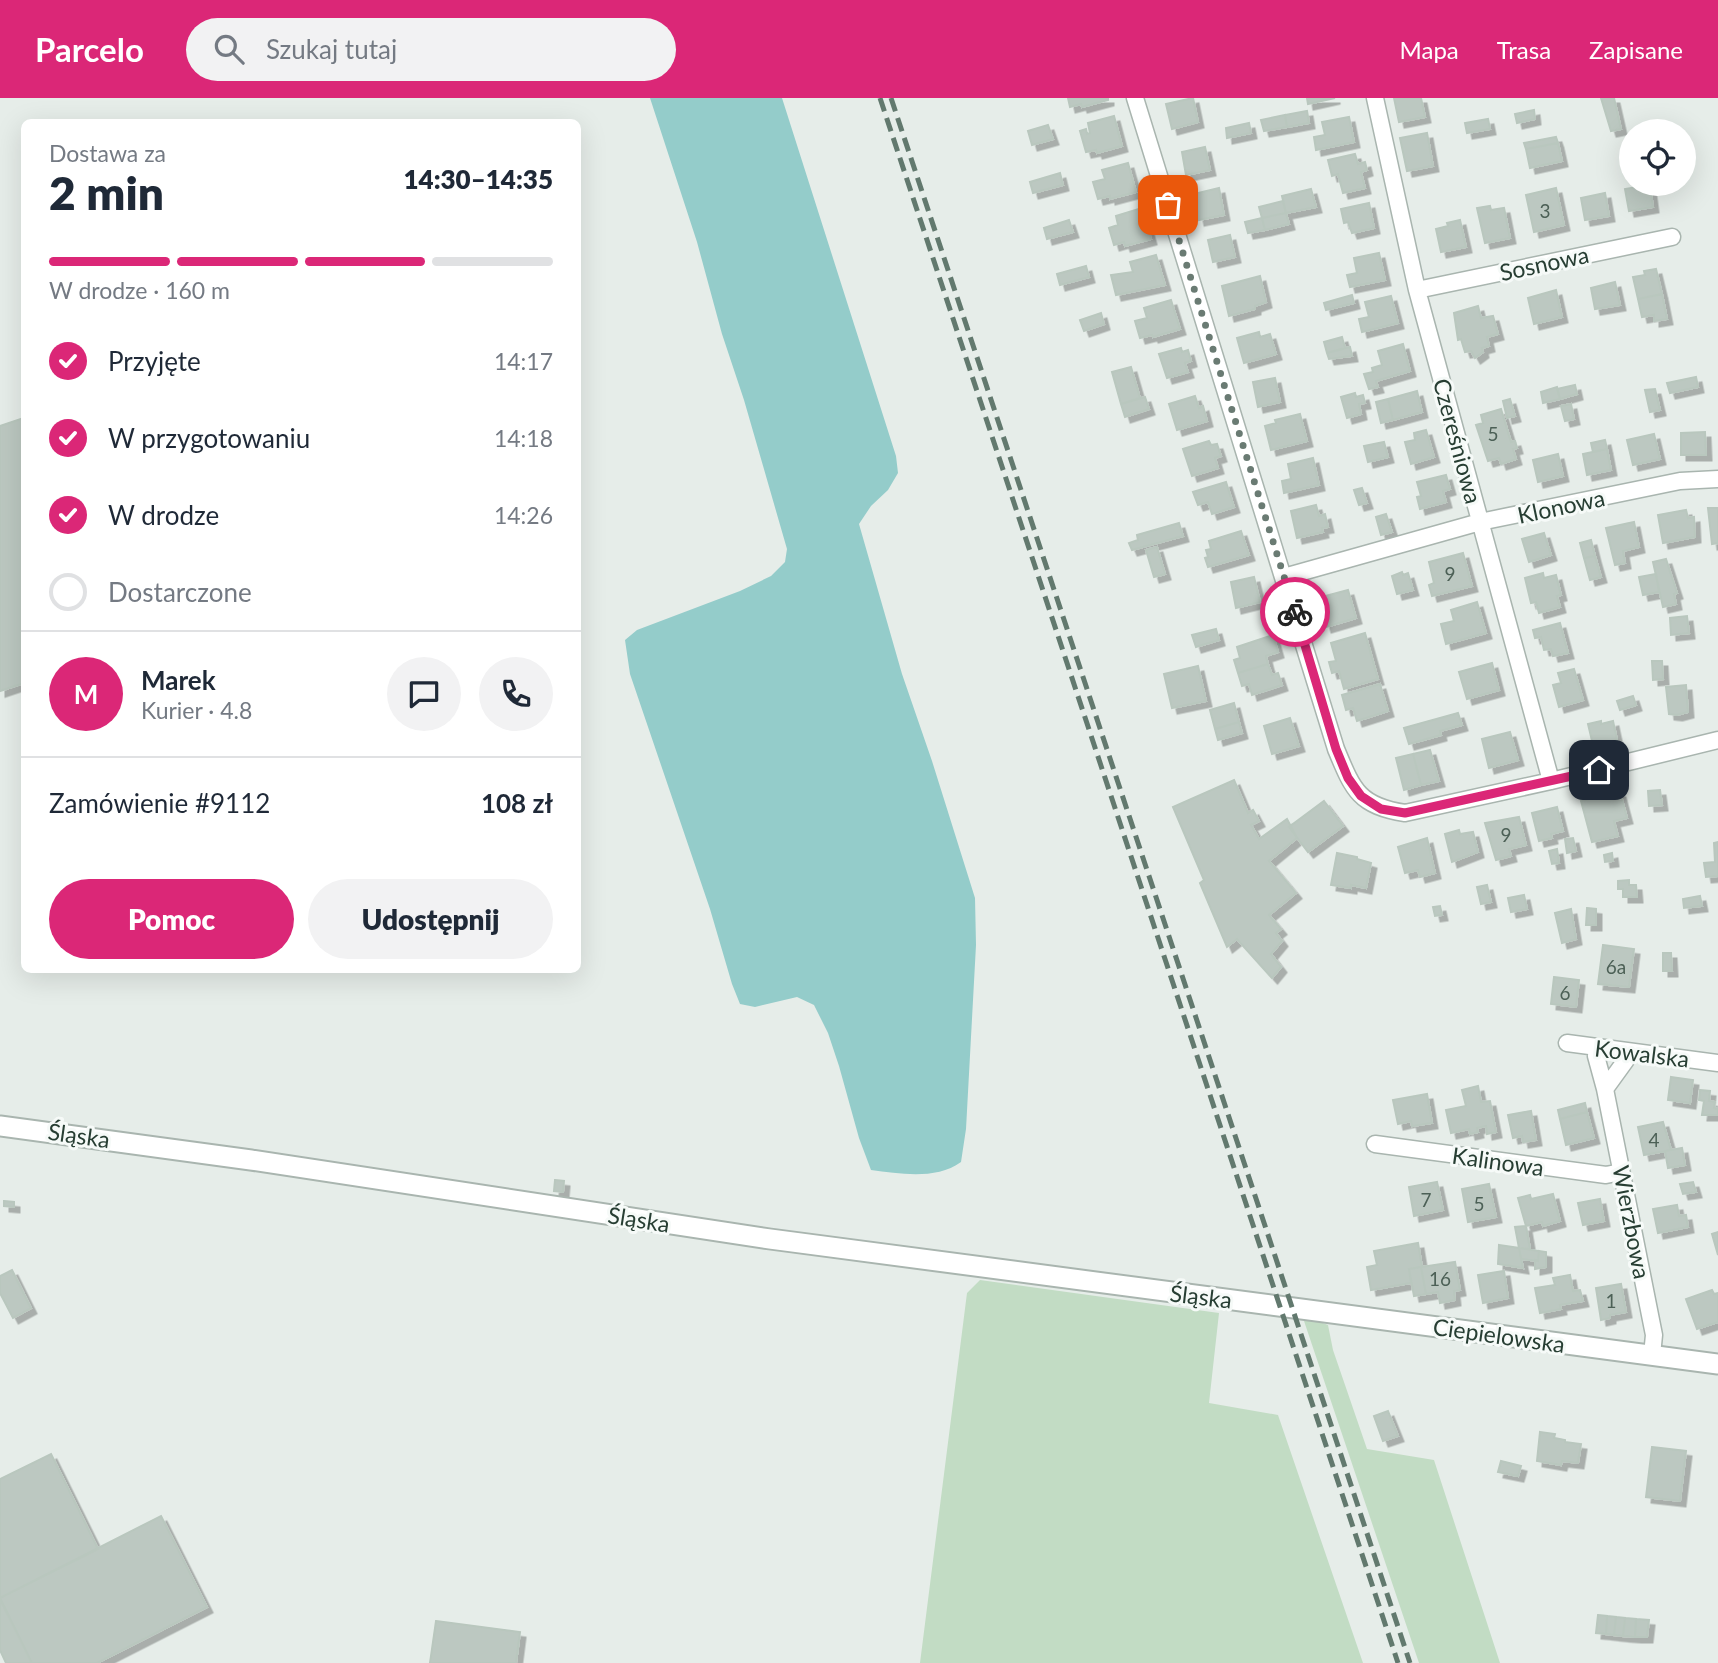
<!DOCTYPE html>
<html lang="pl">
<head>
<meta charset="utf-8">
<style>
  body { margin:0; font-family:Lato,sans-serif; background:#f2f2f3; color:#1f2937; height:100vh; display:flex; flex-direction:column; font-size:26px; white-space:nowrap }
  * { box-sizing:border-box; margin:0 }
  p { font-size:23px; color:#747a83 }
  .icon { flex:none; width:38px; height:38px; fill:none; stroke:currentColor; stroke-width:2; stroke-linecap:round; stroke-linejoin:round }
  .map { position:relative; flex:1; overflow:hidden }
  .sheet { position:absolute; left:21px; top:21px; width:560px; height:854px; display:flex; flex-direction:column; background:#fff; border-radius:10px; box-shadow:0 7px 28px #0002 }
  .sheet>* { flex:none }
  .controls { position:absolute; left:1619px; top:21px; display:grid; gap:14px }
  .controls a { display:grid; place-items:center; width:77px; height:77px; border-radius:50%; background:#fff; box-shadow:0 7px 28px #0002; font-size:35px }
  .pin { position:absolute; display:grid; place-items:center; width:60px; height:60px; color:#fff; margin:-30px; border-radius:14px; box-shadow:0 4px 10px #0006 }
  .courier { position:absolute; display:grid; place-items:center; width:70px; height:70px; margin:-35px; border:5px solid #db2777; border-radius:50%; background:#fff; color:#222; box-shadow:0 2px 9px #0007 }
  .summary em { font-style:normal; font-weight:800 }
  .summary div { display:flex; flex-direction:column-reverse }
  .summary { display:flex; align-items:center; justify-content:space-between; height:119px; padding:0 28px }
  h1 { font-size:46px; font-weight:800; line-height:52px }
  .bar { display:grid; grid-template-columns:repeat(4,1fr); gap:10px 7px; align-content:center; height:84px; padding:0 28px }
  .bar i { height:9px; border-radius:5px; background:#e0e1e3 }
  .bar .selected { background:#db2777 }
  .bar p { grid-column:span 4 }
  .line { display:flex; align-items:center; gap:18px; padding:0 28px; border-top:2px solid #e0e1e3 }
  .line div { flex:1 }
  .round { display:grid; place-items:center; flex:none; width:74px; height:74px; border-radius:37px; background:#f2f2f3 }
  ol { padding:0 28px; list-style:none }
  li { display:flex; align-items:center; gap:21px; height:77px }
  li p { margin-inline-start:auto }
  li .icon { padding:7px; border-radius:50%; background:#db2777; color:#fff; stroke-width:4 }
  li:last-child { color:#747a83 }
  li i { width:38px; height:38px; border:4px solid #e0e1e3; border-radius:50% }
  .primary-button { display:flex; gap:14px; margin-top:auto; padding:14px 28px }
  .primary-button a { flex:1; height:80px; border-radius:42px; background:#db2777; color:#fff; font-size:28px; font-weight:800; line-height:80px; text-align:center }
  .primary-button a+a { background:#f2f2f3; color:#1f2937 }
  header { display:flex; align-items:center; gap:42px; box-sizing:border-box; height:98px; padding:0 35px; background:#db2777; color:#fff }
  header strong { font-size:33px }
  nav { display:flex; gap:38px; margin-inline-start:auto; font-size:24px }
  .search { width:490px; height:63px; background:#f2f2f3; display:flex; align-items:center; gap:18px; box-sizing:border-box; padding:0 24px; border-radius:38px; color:#747a83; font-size:26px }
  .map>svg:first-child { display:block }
</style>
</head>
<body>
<header>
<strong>Parcelo</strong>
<div class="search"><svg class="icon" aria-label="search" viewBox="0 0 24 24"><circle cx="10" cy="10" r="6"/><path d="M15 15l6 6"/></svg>Szukaj tutaj</div>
<nav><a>Mapa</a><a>Trasa</a><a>Zapisane</a></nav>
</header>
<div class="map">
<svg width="1718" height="1565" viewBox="0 0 1718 1565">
  <defs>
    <filter id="shadow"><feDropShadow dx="5.5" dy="5.5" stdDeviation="0" flood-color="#0004"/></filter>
  </defs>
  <rect width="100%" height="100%" fill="#e6ede9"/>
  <path fill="#c2dcc4" d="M980,1182L1219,1215L1209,1305L1278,1317L1363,1565H920L967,1195Z
    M1302,1217L1328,1227L1333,1252L1367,1351L1434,1362L1500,1565H1419Z"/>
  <path fill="#94ccca" d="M650,0H782L896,358L898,375L888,392L871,408L859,426L902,576L932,663L975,800L976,847L966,1031L961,1064C936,1082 901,1076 871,1072L859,1040L839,968L828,935L814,907L797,899L755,909L740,906L732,886L710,811L630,576L625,542L637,532L740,493L771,478L785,464L787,451L744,302L722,236L697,144Z"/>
  <path fill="#bcc8c1" stroke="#b9c7be" stroke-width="2" filter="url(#shadow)" d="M1068,0H1108V2L1082,9L1081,6L1070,9Z
    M1193,0L1198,24L1172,31L1166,6Z
    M1307,0H1335L1308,6Z
    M1394,0H1421L1425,19L1399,24Z
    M1601,0H1614L1621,31L1611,33Z
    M1534,12L1535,21L1517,25L1515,16Z
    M1307,13L1309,25L1287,29L1285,17Z
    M1285,17L1287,29L1264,33L1261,22Z
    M1114,18L1122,48L1097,55L1096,52L1086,54L1080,33L1086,31L1087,36L1090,35L1088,25Z
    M1349,19L1354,44L1316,52L1314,39L1325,37L1322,24Z
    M1488,21L1490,31L1467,35L1465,25Z
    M1249,25L1251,35L1227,40L1226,30Z
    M1048,27L1053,41L1032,47L1028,33Z
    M1427,35L1433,68L1407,73L1400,40Z
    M1556,39L1558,45L1526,51L1524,45Z
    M1558,45L1562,63L1530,70L1526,51Z
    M1205,49L1210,72L1186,77L1182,54Z
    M1355,56L1358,66L1365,64L1367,72L1361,74L1365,90L1343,95L1338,76L1332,78L1328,62Z
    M1128,65L1136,94L1110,101V98L1098,101L1093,84L1105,81L1102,72Z
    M1060,75L1063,87L1033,95L1030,84Z
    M1650,87L1653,109L1629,113L1625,91Z
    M1219,90L1224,117L1199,122L1194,96Z
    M1556,90L1564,127L1534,134L1526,97Z
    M1311,91L1316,109L1286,115L1282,98Z
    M1605,95L1609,118L1585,122L1581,100Z
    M1283,103L1286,115L1262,120L1259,109Z
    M1369,105L1374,130L1352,135L1348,124L1344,125L1341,111Z
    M1490,108L1491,112L1504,110L1510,140L1485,145L1477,110Z
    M1142,110L1151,141L1125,148L1124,144L1114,147L1109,130L1118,127L1116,118Z
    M1286,115L1289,126L1265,132L1262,120Z
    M1262,120L1265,132L1248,135L1245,124Z
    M1069,122L1073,134L1047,141L1044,130Z
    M1460,122L1466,149L1441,154L1436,131L1448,128L1447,125Z
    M1230,137L1235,159L1213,164L1208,142Z
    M1379,155L1385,182L1350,189L1347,177L1357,175L1354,160Z
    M1156,157L1165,187L1116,197L1111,177L1133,174L1130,164Z
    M1086,168L1089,179L1060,187L1057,176Z
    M1656,171L1662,196L1638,201L1633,179L1645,177L1644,173Z
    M1260,178L1266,204L1255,208V211L1229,218L1222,188Z
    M1615,184L1620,207L1595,211L1591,190Z
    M1556,192L1562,219L1534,226L1528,200Z
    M1662,196L1667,221L1654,223V217L1642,219L1638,201Z
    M1352,197L1354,205L1326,212L1324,205Z
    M1391,198L1398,225L1362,234L1359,221L1369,219L1365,204Z
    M1171,202L1180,231L1153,239L1152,237L1140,240L1135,223L1147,220L1144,210Z
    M1478,208L1481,220L1493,218L1498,236L1487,239L1489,248L1482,250L1483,254L1475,260L1471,253L1465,254L1461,241L1458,242L1454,215Z
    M1101,215L1104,226L1084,233L1080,222Z
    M1259,234L1260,239L1270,236L1276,256L1244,265L1237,240Z
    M1342,239L1345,250L1327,255L1324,244Z
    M1403,246L1410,273L1376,283L1378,289L1369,291L1364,276L1373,274L1372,270L1382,267L1378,253Z
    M1350,249L1352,258L1329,261L1327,255Z
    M1181,250L1182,254L1188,252L1191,263L1185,265L1188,274L1167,280L1159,256Z
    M1131,269L1140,300L1121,306L1112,274Z
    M1696,279L1698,289L1670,295L1667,285Z
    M1275,280L1280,304L1258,309L1253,284Z
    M1575,287L1577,296L1560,301L1557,291Z
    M1557,289L1560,301L1543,305L1541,294Z
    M1655,291L1660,312L1650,314L1645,292Z
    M1417,293L1422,314L1393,322L1388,301Z
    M1355,295L1356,299L1363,297L1365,305L1359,306L1361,316L1347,320L1341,299Z
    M1195,298L1199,310L1203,308L1207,323L1177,332L1169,306Z
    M1145,299L1149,311L1125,319L1121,306Z
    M1388,301L1393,322L1381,325L1376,304Z
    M1510,301L1515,318L1507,320L1503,303Z
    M1571,306L1574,321L1565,323L1561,308Z
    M1501,311L1511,344L1515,343L1517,350L1513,351L1516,361L1501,366L1499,360L1488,363L1476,327L1483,325L1481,317Z
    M1300,316L1307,343L1271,352L1265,328L1276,325L1275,322Z
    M24,320V585L0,593V328Z
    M1426,332L1434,359L1411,366L1405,344L1415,342L1414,335Z
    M1705,334L1706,357H1681V335Z
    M1654,336L1660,361L1633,367L1627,342Z
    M1605,342L1607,351L1593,354L1591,345Z
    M1209,343L1211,347L1217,346L1221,358L1215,360L1218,370L1192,378L1183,351Z
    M1384,344L1388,359L1368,364L1364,348Z
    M1607,351L1611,372L1587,377L1583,356Z
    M1558,356L1563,378L1538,384L1533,362Z
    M1313,360L1319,387L1284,395L1282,383L1291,381L1288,366Z
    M1446,377L1450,391L1443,393L1446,404L1420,411L1417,399L1421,398L1417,384Z
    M1226,384L1234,409L1212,416L1208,404L1198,407L1193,394Z
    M1362,390L1367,405L1359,407L1354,392Z
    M1316,407L1319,418L1325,416L1328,429L1322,430L1323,434L1297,440L1291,413Z
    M1708,410H1718V445L1712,446Z
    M1686,412L1688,420L1694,419L1695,439L1663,445L1658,417Z
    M1386,416L1392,434L1381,437L1376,419Z
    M1634,424L1639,449L1623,453L1625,465L1615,467L1606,430Z
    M1179,425L1183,438L1132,452L1129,445L1138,442L1137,437Z
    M1241,433L1249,457L1208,469L1205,460L1208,459L1206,452L1211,451L1209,443Z
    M1544,435L1551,457L1529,464L1522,441Z
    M1591,442L1595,458L1584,460L1580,445Z
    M1157,449L1165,476L1154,479L1146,452Z
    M1463,455L1472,488L1432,498L1429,487L1434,485L1429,464Z
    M1595,458L1601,479L1590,482L1584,460Z
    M1666,461L1677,495L1674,496L1676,506L1663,509L1653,464Z
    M1402,474L1403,477L1408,475L1413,492L1397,496L1392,478Z
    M1543,475L1544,480L1556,477L1561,497L1557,498L1560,509L1539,515L1536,504L1531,505L1525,480Z
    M1656,476L1659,494L1643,497L1639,479Z
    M1254,479L1260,504L1236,510L1231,484Z
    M1348,492L1356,520L1326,529L1323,518L1318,520L1315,512L1321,511L1318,500Z
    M1477,504L1486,535L1446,546L1441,526L1454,523L1451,512Z
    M1687,518L1689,535L1671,537L1670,520Z
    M1560,525L1568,555L1553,558L1551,551L1544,552L1541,539L1535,540L1533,532Z
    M1216,531L1219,542L1196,549L1192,537Z
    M1365,535L1378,581L1344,591L1339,573L1332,575L1329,564L1336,563L1331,545Z
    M1273,537L1278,554L1266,558L1268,566L1238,575L1234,562L1240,560L1237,549Z
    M1652,563H1662L1663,581L1653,582Z
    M1492,565L1499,592L1467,601L1459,574Z
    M1268,566L1272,577L1278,575L1282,587L1252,597L1249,586L1242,588L1238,575Z
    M1198,568L1206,603L1172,610L1164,576Z
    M1574,571L1583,602L1559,609L1553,587L1561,585L1558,575Z
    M1380,586L1388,613L1357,623L1353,610L1346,612L1342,597Z
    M1686,587L1688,614L1677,617L1669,616L1666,589Z
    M1633,598L1636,607L1620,612L1617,603Z
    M1234,605L1239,624L1215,631L1210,612Z
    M1458,615L1462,627L1440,633L1441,637L1409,646L1404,630Z
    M1290,620L1299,648L1272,656L1264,628Z
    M1601,623V626L1613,623L1617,642L1593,647L1588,626Z
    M1239,624L1242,635L1218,642L1215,631Z
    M1510,634L1518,662L1489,670L1482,641Z
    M1430,652L1439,683L1421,687L1413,656Z
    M1413,656L1421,687L1404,692L1396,660Z
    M1234,682L1248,715L1253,712L1259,723L1251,727L1259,741L1287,721L1297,740L1269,763L1296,795L1269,817L1281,831L1276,835L1282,843L1271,856L1281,869L1272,880L1237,841L1227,849L1200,785L1204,782L1173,709Z
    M1660,692L1662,707L1649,708L1648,693Z
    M1616,694H1620L1627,720L1614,723L1618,738L1592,744L1581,703Z
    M1324,703L1343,728L1308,754L1289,729Z
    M1557,709L1563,733L1551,736L1552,740L1539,743L1532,715Z
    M1519,719L1526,747L1509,751L1511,758L1496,762L1485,725Z
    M1459,732L1460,736L1473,734L1478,754L1452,764L1445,736Z
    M1427,740L1435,775L1420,779L1418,772L1405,775L1398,749Z
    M1573,740L1576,753L1567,755L1565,741Z
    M1718,744V778L1706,779L1704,765L1715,764L1714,745Z
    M1557,751L1559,765L1552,766L1549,753Z
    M1337,755L1357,759V761L1371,765L1366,790L1351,787V790L1331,787Z
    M1612,755L1613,763L1605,764L1604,757Z
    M1629,782V787H1636L1637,799H1623V791H1618V783Z
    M1487,787L1491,804L1481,806L1477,789Z
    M1524,797L1527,811L1511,814L1508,800Z
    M1700,798L1702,808L1684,810L1683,801Z
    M1440,808L1442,817L1435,818L1433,809Z
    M1587,810L1596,811V827H1586Z
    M1571,811L1576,841L1562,845L1555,815Z
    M1603,847L1634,851L1629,889L1598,886Z
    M1663,855H1671L1672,873H1663Z
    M1554,879L1579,882L1576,909L1551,906Z
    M1671,979L1693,982L1690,1005L1668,1002Z
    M1478,988L1481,1004L1490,1003L1496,1034L1487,1036L1486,1028L1477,1030L1478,1034L1470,1036L1469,1031L1451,1035L1446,1012L1466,1008L1462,992Z
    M1700,992L1710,993L1709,1003L1715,1004L1714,1010L1718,1011V1017H1702L1704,1003L1699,1002Z
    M1427,996L1432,1025L1412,1028L1411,1023L1398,1026L1393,1002Z
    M1585,1005L1587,1014L1560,1021L1558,1012Z
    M1531,1013L1536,1042L1523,1044L1522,1038L1513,1040L1508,1017Z
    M1587,1014L1594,1040L1566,1047L1560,1021Z
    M1663,1024L1671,1052L1644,1057L1638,1029Z
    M1682,1050L1685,1067L1668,1070L1665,1053Z
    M555,1082L564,1083L563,1094L554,1093Z
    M1437,1084L1443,1112L1414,1118L1409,1089Z
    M1693,1084L1696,1094L1683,1096L1680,1086Z
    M1489,1086L1496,1119L1468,1124L1462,1091Z
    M1553,1096L1560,1123L1543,1128L1542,1124L1526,1128L1518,1100L1530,1097L1531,1101Z
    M1600,1101L1604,1123L1583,1127L1578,1105Z
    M4,1103L14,1104V1109L4,1108Z
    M1677,1107L1679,1118L1686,1117L1688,1129L1658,1135L1653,1111Z
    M1526,1128L1530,1151L1519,1150L1515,1129Z
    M1718,1134V1157L1712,1136Z
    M1418,1145L1422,1169L1409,1171L1411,1185L1371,1192L1367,1169L1377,1167L1374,1153Z
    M1499,1147L1519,1150L1523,1170L1498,1166Z
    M1519,1150L1539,1153L1538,1163L1521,1161Z
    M1539,1153L1546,1154V1169L1535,1171V1162L1538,1163Z
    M1455,1164L1460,1192L1454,1193L1455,1202L1440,1205L1438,1194L1426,1196L1421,1169Z
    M1421,1169L1426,1196L1414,1198L1409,1171Z
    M12,1172L31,1210L13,1220L0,1195V1178Z
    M1504,1173L1508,1200L1483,1205L1478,1177Z
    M1570,1177L1573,1193L1580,1192L1583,1203L1560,1207L1561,1211L1540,1215L1535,1190L1555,1187L1553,1180Z
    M1621,1186L1626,1214L1610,1217V1220L1601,1222L1596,1190Z
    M1712,1192L1714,1196L1718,1195V1224L1697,1231L1686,1201Z
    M1388,1313L1398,1338L1383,1343L1374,1318Z
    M1540,1334L1555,1336L1554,1340L1565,1342V1344L1581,1346L1578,1365L1562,1363L1561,1367L1537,1363Z
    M1652,1349L1686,1353L1680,1403L1646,1399Z
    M51,1356L98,1451L0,1500V1381Z
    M1501,1363L1521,1368L1518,1378L1498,1374Z
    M161,1418L207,1509L97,1565H32L0,1500Z
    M0,1501L32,1565H6L0,1552Z
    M1598,1517L1607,1518L1606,1536L1596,1535Z
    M1607,1518L1616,1519L1614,1537L1606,1536Z
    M1616,1519L1625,1520L1623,1538L1614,1537Z
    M1625,1520L1636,1521L1635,1539L1623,1538Z
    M1636,1521L1649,1522L1647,1539H1635Z
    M436,1523L520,1534L516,1565H430Z"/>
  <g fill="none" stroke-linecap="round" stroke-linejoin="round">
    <g stroke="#a9b5af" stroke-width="19">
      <path id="minor" d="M1135,0L1336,651C1353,692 1359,708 1405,715L1551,683L1718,642
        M1375,0L1417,192L1551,683
        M1417,192L1672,139
        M1284,479L1480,424L1680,383L1718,381
        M1567,945L1718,965
        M1597,949L1596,958L1605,991L1626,962L1627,953
        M1605,991L1654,1237L1652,1257
        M1375,1046L1606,1077L1621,1074"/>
    </g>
    <g stroke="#a9b5af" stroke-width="23">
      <path id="tertiary" d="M0,1028L251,1062L770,1141L1718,1266"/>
    </g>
    <use href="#minor" stroke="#fff" stroke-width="16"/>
    <use href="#tertiary" stroke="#fff" stroke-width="19"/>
    <path stroke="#62796e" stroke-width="5" stroke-dasharray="14 7" stroke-linecap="butt" d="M880,0L1398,1565
      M891,0L1410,1565"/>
  </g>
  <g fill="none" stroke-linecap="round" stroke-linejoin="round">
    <path stroke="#6a7b73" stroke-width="7" stroke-dasharray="0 12.6" d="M1168,107L1295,514"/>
    <path stroke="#db2777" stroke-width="9" d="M1295,514L1336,651L1348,680L1361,698L1381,711L1405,715L1599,672"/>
  </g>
  <g text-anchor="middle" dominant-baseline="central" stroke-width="6" stroke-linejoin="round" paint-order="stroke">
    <g font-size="19" fill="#4c6056">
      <text x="1545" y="112">3</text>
      <text x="1493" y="335">5</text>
      <text x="1450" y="475">9</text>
      <text x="1506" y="736">9</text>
      <text x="1616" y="868">6a</text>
      <text x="1565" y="894">6</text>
      <text x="1654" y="1041">4</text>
      <text x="1426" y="1101">7</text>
      <text x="1479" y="1105">5</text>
      <text x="1440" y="1180">16</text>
      <text x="1611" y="1202">1</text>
    </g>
    <g font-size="23" fill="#273e33" stroke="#f6faf8">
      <text transform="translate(1544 165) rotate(-12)">Sosnowa</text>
      <text transform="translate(1458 343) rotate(75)">Czereśniowa</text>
      <text transform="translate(1561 408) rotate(-12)">Klonowa</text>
      <text transform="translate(1642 955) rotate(7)">Kowalska</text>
      <text transform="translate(79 1037) rotate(8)">Śląska</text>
      <text transform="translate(1498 1063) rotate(8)">Kalinowa</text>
      <text transform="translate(639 1121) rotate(9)">Śląska</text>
      <text transform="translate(1632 1124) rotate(79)">Wierzbowa</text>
      <text transform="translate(1201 1198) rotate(7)">Śląska</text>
      <text transform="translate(1499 1237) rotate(8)">Ciepielowska</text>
    </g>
  </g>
</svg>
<div class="controls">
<a><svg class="icon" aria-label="locate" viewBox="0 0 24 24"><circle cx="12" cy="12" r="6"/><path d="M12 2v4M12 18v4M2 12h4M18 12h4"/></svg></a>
</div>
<div class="pin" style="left:1168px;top:107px;background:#ea580c"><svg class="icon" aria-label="bag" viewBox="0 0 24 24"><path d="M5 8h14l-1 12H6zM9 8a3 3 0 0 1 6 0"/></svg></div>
<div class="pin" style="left:1599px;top:672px;background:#1f2937"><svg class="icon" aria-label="home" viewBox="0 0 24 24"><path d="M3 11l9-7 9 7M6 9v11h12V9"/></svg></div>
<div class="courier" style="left:1295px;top:514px"><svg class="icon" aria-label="bike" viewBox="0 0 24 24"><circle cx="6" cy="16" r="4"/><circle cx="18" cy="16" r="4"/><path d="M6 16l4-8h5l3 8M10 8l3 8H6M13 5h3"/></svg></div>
<section class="sheet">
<div class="summary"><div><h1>2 min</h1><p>Dostawa za</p></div><em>14:30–14:35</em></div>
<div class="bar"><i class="selected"></i><i class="selected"></i><i class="selected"></i><i></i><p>W drodze · 160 m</p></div>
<ol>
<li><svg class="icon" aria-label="check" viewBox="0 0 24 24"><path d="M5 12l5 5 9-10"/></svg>Przyjęte<p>14:17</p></li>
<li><svg class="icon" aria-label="check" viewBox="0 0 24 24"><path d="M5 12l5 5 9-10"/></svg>W przygotowaniu<p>14:18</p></li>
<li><svg class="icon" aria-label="check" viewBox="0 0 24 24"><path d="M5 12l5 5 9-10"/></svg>W drodze<p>14:26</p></li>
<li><i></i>Dostarczone</li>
</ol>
<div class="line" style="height:126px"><b class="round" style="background:#db2777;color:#fff">M</b><div><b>Marek</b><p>Kurier · 4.8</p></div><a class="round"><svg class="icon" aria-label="chat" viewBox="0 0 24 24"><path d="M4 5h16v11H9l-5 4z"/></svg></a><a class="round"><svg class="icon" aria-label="phone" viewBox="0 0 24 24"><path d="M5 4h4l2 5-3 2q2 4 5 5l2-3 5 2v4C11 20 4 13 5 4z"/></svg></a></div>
<div class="line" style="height:91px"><div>Zamówienie #9112</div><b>108 zł</b></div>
<div class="primary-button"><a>Pomoc</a><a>Udostępnij</a></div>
</section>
</div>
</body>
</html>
